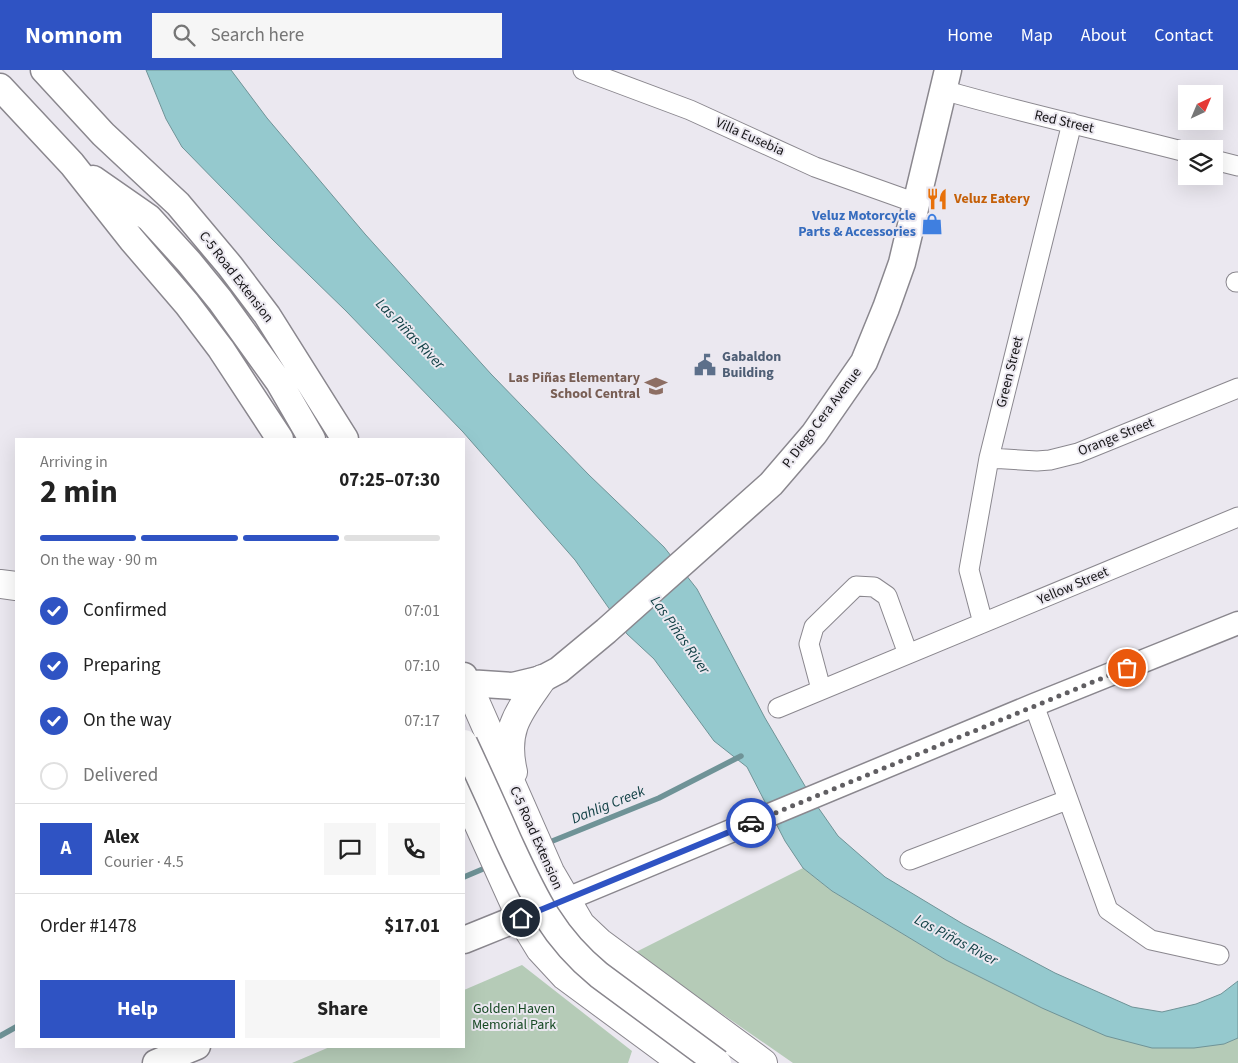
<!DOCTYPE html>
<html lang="en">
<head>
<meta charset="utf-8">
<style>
  body { margin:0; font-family:"Source Sans 3",sans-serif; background:#f6f6f6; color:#222; height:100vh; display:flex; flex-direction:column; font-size:19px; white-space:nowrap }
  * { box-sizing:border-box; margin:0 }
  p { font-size:16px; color:#767676 }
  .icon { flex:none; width:28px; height:28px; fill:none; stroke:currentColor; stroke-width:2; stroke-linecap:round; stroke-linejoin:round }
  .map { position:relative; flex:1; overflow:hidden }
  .details { position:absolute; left:15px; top:368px; width:450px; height:610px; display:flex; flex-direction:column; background:#fff; border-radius:0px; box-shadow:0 5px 20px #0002 }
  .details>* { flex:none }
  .needle { width:32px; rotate:44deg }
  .fabs { position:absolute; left:1178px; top:15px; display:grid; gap:10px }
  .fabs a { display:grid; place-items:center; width:45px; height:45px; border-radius:0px; background:#fff; box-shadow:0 5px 20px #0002; font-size:25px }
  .pin { position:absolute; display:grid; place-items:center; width:42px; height:42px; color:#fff; margin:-21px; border:2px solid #fff; border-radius:50%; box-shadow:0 1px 5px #0007 }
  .courier { position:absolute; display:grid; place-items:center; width:50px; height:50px; margin:-25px; border:4px solid #2f53c3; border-radius:50%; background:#fff; color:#222; box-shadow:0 1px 6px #0007 }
  .headline em { font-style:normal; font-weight:700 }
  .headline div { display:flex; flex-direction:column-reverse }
  .headline { display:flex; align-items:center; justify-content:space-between; height:85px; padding:0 25px }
  h1 { font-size:32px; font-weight:700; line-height:38px }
  .bar { display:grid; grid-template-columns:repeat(4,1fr); gap:8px 5px; align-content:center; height:60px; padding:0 25px }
  .bar i { height:6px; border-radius:4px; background:#e0e0e0 }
  .bar .current { background:#2f53c3 }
  .bar p { grid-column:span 4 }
  .line { display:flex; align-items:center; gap:12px; padding:0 25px; border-top:1px solid #e0e0e0 }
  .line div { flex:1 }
  .round { display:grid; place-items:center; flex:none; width:52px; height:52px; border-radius:0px; background:#f6f6f6 }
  ol { padding:0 25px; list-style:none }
  li { display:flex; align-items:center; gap:15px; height:55px }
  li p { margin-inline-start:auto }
  li .icon { padding:5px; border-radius:50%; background:#2f53c3; color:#fff; stroke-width:4 }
  li:last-child { color:#767676 }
  li i { width:28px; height:28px; border:2px solid #e0e0e0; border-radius:50% }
  .button { display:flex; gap:10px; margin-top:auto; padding:10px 25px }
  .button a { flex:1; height:58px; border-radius:0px; background:#2f53c3; color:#fff; font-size:20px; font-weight:700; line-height:58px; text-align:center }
  .button a+a { background:#f6f6f6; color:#222 }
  header { display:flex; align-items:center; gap:30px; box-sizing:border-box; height:70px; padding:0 25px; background:#2f53c3; color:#fff }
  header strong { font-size:24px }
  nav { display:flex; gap:28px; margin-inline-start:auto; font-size:18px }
  .search { width:350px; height:45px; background:#f6f6f6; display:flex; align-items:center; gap:12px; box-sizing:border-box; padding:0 18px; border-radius:0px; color:#767676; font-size:19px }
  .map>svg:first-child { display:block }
</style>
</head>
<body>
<header>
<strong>Nomnom</strong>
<div class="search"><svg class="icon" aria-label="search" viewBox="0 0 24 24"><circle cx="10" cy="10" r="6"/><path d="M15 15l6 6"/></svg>Search here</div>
<nav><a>Home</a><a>Map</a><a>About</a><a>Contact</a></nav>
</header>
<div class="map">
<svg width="1238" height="993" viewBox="0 0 1238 993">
  <rect width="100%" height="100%" fill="#ebe8f0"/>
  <path fill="#b5cbb7" d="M803,798L832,821L946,890L1042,938L1224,974L1238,968V993H793L634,883Z
    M522,895L632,981L628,993H292L332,976H464V920Z"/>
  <path fill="#95c9ce" stroke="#6f9397" d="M146,0H231L267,48L365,164L491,304L589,405L664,477L697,519L765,648L815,733L838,766L885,807L963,854L1055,903L1132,937L1162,942L1196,934L1221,924L1238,911V968L1224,974L1194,978H1152L1106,966L1042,938L946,890L832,821L803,798L785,771L747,697L714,671L654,589L627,564L575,490L463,362L346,241L273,170L182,77L166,49Z"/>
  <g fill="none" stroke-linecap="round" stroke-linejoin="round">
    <path stroke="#6f9397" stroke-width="5.5" d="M545,774L659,728L741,686
      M464,807L490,796
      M0,966L16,957"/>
    <g stroke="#8a878e" stroke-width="21">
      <path id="minor" d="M583,0L690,40L815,97L916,133
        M943,20C1023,43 1105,61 1186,82
        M1214,90L1238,96
        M1236,212H1238
        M989,388L1037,391L1050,390L1078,383L1238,318
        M983,553L969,500L989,388L1072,53
        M821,619L809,574L814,557L856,516L874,517L887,526L908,584
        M1034,635L1108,840L1151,870L1219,885
        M778,638L1238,447
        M910,790L1067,730"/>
    </g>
    <g stroke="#8a878e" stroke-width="25">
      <path id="tertiary" d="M565,830L1034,635L1238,553"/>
    </g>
    <g stroke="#8a878e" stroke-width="29">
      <path id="secondary" d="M44,0L103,64L178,134L230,196L267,245L345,369
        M0,17L72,94L132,170L187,234L221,279L280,369
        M93,109L149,148L189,192L220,230L279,312L312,369
        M464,606L467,613L513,616L542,609L559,600L606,561L771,414L814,364L864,292L886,238L902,193L948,0
        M464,870L541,839
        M156,993L197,976"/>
    </g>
    <g stroke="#8a878e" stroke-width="30">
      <path id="primary" d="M0,514L16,516
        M464,613H467L550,802L581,855L599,872L763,993
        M513,702C503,659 519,642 542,609
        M464,722L521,848L540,879L565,906L683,993"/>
    </g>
    <use href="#minor" stroke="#fff" stroke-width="19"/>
    <use href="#tertiary" stroke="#fff" stroke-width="22"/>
    <use href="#secondary" stroke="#fff" stroke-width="26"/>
    <use href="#primary" stroke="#fff" stroke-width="28"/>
    <g stroke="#8a878e" stroke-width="29" stroke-linecap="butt">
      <path id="secondary-bridge" d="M464,673C479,705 494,738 508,770C533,824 551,866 599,905L718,993"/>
    </g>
    <use href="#secondary-bridge" stroke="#fff" stroke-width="26"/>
  </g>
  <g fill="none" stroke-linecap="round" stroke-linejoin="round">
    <path stroke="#605e62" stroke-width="5" stroke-dasharray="0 9" d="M751,753L1127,598"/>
    <path stroke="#2f53c3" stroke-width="6" d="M521,848L751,753"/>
  </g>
  <defs>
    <g id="restaurant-bare" transform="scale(1.725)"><path d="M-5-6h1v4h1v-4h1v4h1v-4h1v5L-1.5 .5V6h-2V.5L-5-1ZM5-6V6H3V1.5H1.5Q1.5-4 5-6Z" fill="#e8710a" stroke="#ebe8f0" stroke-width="2.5" paint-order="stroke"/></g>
    <g id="shop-bare" transform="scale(1.725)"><path d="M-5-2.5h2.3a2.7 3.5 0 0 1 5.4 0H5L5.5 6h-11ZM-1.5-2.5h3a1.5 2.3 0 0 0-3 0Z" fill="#3f7fe0" stroke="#ebe8f0" stroke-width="2.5" paint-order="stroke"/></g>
    <g id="civic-bare" transform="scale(1.725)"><path d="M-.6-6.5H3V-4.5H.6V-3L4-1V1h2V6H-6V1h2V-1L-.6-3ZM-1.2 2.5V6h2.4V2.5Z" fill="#5c6f8a" stroke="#ebe8f0" stroke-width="2.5" paint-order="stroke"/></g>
    <g id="school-bare" transform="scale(1.725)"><path d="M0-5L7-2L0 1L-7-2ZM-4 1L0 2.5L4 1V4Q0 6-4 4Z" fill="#8d6e63" stroke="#ebe8f0" stroke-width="2.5" paint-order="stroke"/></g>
  </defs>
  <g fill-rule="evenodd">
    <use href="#restaurant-bare" x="937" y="129"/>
    <use href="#shop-bare" x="932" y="154"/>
    <use href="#civic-bare" x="705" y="295"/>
    <use href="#school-bare" x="656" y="316"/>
  </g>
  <g text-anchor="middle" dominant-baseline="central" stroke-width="4" stroke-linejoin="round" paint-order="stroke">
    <g font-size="14" fill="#151416" stroke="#ebe8f0">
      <text transform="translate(1064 52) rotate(13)">Red Street</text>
      <text transform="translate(750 67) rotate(24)">Villa Eusebia</text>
      <text transform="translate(236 207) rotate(52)">C-5 Road Extension</text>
      <text transform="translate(1010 302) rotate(-76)">Green Street</text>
      <text transform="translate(822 348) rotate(-53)">P. Diego Cera Avenue</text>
      <text transform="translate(1116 367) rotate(-22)">Orange Street</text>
      <text transform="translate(1073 516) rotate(-23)">Yellow Street</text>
      <text transform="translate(536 768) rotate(66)">C-5 Road Extension</text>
    </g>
    <g font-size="14" font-weight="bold" fill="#c56008" stroke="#ebe8f0" text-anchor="start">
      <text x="954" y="129">Veluz Eatery</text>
    </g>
    <g font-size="14" font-weight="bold" fill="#366cbe" stroke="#ebe8f0" text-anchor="end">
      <text x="916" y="146">Veluz Motorcycle<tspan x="916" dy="16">Parts &amp; Accessories</tspan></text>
    </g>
    <g font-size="14" font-weight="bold" fill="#4e5e75" stroke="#ebe8f0" text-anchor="start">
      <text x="722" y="287">Gabaldon<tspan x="722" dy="16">Building</tspan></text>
    </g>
    <g font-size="14" font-weight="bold" fill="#785e54" stroke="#ebe8f0" text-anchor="end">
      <text x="640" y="308">Las Piñas Elementary<tspan x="640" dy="16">School Central</tspan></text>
    </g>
    <g font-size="14" fill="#164923" stroke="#ebe8f0">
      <text x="514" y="939">Golden Haven<tspan x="514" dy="16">Memorial Park</tspan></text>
    </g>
    <g font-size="15" font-style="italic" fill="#114045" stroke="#ebe8f0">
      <text transform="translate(410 264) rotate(46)">Las Piñas River</text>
      <text transform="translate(680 565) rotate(55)">Las Piñas River</text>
      <text transform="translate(608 735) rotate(-22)">Dahlig Creek</text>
      <text transform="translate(956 870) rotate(28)">Las Piñas River</text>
    </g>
  </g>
</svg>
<div class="fabs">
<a><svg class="needle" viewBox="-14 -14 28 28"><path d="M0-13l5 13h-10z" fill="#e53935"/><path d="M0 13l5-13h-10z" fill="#767676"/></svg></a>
<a><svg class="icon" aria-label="layers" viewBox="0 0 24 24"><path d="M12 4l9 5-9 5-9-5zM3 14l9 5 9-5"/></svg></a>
</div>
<div class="pin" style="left:1127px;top:598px;background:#ea580c"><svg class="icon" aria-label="bag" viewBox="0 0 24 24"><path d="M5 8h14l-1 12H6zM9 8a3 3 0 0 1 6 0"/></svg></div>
<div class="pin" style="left:521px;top:848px;background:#1f2937"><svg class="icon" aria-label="home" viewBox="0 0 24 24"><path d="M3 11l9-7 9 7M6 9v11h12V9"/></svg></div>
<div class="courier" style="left:751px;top:753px"><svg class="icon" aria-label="car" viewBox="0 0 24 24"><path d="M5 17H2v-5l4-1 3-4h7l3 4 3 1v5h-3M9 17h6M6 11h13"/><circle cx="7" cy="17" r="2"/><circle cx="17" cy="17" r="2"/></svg></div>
<section class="details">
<div class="headline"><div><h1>2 min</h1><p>Arriving in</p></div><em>07:25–07:30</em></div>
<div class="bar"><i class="current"></i><i class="current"></i><i class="current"></i><i></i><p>On the way · 90 m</p></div>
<ol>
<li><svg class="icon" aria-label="check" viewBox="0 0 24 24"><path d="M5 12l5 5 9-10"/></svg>Confirmed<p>07:01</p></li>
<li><svg class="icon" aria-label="check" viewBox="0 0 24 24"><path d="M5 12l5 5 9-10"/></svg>Preparing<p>07:10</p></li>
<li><svg class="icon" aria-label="check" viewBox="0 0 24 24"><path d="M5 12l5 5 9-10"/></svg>On the way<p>07:17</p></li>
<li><i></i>Delivered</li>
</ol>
<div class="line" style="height:90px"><b class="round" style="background:#2f53c3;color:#fff">A</b><div><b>Alex</b><p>Courier · 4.5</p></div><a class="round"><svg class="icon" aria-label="chat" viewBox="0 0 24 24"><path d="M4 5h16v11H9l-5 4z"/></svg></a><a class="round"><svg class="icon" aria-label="phone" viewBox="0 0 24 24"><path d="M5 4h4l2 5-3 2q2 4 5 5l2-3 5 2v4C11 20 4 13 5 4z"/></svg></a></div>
<div class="line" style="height:65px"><div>Order #1478</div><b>$17.01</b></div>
<div class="button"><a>Help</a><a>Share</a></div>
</section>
</div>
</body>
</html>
